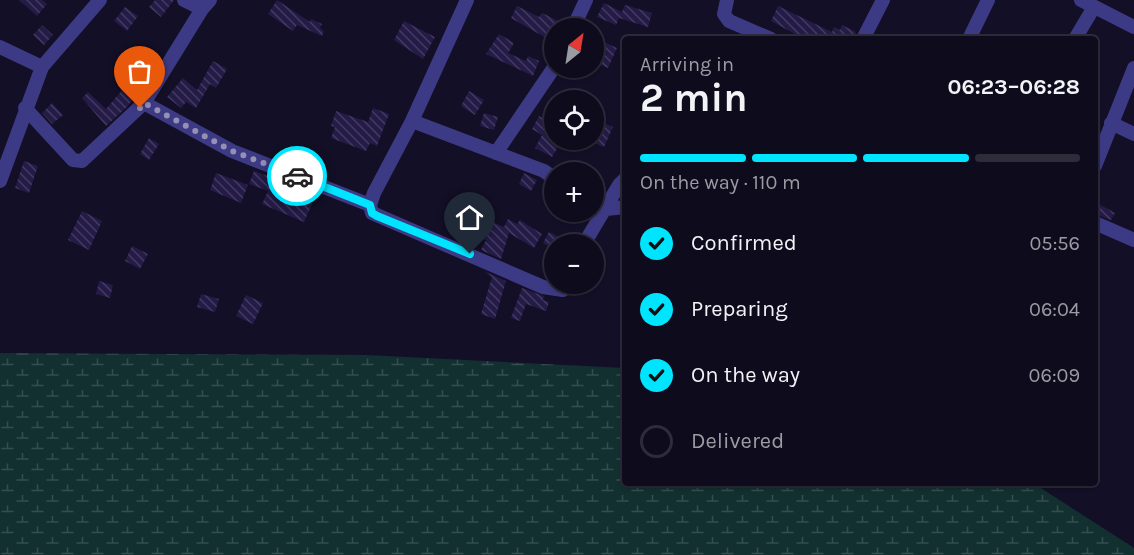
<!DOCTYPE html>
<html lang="en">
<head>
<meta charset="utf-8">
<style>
  body { margin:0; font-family:Karla,sans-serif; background:#171425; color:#f1f3f6; height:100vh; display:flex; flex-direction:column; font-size:22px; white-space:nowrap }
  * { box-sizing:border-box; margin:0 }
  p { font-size:20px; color:#9b9ba3 }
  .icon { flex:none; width:33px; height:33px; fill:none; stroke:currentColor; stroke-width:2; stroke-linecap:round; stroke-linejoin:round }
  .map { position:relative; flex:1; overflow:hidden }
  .sheet { position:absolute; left:622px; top:36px; width:476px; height:450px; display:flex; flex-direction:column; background:#0e0b1c; border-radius:6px; box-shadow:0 2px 4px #0004,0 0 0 2px #2e2b3b }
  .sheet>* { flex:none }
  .needle { width:39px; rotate:30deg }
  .fabs { position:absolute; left:544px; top:18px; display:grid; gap:12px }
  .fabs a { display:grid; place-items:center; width:60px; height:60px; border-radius:50%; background:#0e0b1c; box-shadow:0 2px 4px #0004,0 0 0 2px #2e2b3b; font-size:30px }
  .pin { position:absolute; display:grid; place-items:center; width:51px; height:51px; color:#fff; margin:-62px -26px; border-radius:50% 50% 50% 0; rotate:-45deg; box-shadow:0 0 6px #0007 }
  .pin .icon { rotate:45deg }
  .courier { position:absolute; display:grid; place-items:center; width:60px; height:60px; margin:-30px; border:4px solid #00e5ff; border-radius:50%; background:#fff; color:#222; box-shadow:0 2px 8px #0007 }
  .summary em { font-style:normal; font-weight:700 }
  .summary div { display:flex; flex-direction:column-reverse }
  .summary { display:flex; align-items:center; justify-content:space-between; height:102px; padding:0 18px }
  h1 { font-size:39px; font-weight:700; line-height:45px }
  .bar { display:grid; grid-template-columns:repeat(4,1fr); gap:9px 6px; align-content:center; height:72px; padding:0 18px }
  .bar i { height:8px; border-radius:4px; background:#2e2b3b }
  .bar .current { background:#00e5ff }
  .bar p { grid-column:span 4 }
  ol { padding:0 18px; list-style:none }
  li { display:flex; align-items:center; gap:18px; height:66px }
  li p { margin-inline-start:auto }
  li .icon { padding:6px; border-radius:50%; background:#00e5ff; color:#111; stroke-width:4 }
  li:last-child { color:#9b9ba3 }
  li i { width:33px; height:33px; border:3px solid #2e2b3b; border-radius:50% }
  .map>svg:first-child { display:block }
</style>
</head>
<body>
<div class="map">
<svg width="1134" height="555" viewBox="0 0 1134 555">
  <defs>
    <pattern id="wetland-marsh" width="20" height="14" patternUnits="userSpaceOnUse" patternTransform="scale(1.5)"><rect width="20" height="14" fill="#12302f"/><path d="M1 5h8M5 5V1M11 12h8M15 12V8" fill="none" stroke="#344d4e"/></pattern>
    <pattern id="building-back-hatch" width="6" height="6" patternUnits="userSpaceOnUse" patternTransform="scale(1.5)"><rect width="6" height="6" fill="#241b47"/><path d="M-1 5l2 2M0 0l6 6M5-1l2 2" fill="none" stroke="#433b63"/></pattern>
  </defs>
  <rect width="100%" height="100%" fill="#130f26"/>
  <path fill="url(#wetland-marsh)" d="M0,353L366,355L625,368L626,483H1033L1134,548V555H0Z"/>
  <path fill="url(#building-back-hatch)" d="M19,0H42L47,4L37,16Z
    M155,0H174L161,17L149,7Z
    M277,0L310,22L311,19L322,24L320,28L324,31L322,36L297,25L293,31L268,14Z
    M604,3L622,12L621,14L625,5L652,13L648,27L619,18L616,25L597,17Z
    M517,6L539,17L542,13L565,24L564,28H555V43L511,18Z
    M778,6L832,32L834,27L840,30L842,25L856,32L854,39H793L795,34L771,21Z
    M125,7L138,16L127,31L114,21Z
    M404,21L435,37L423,59L394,40Z
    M42,25L53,35L44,45L33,35Z
    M499,34L514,43L508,53L526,61L528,56L539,61L533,76L486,54Z
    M602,41L617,48L608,68L594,62Z
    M213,61L227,69L216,88L210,84L196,108L186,102L181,108L167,97L183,78L197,90Z
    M129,82L140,89L128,106L106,126L82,98L88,92L106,109Z
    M469,91L484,100L475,115L461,106Z
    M52,103L63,115L52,124L42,113Z
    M373,108L389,114L377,146L370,143L366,151L331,138L335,127L331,126L336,111L368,122Z
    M484,113L498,117L494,130L480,126Z
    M539,116L555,125V140H562L552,157L535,148L542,135L532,129Z
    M594,119L613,127L604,147L591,142L594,140Z
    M149,138L159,144L149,160L140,154Z
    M24,161L38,166L29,193L15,188Z
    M254,171L304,189L299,199L312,204L304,222L262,204L268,191L249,184Z
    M216,173L248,185L241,203L210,190Z
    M524,173L537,180L531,191L519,184Z
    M1095,202L1115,213L1111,220L1095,214Z
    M82,211L102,221L89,250L68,240Z
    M482,217L504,227L508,219L517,224L520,220L542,234L534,248L509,233L501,259L481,250L486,240L473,234Z
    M549,232L573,244H555V250L543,243Z
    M132,246L148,254L140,269L125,261Z
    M483,271L506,281L495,319L481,314L492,277Z
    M99,281L113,285L110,298L96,294Z
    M522,288L544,296L543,300L549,302L546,311L526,304L520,321L511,318Z
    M201,294L219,299L215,312L197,307Z
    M246,295L263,303L253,324L236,316Z"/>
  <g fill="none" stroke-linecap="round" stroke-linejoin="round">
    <path stroke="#3d3a85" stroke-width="14" d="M184,0L202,9
      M467,0L412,121L374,193L370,205L372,213L543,287L563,290L572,284
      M727,0L724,14L729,21L771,39
      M1081,0L1134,27
      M573,28L586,0
      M863,39L883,0
      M969,39L988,0
      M1075,39L1094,7
      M0,47L42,67
      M144,103L232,151L370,205
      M25,108L73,160L82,161L144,103L202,9L210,0
      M412,121L544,171L555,179
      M1111,123L1134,134
      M496,153L555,66
      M1095,166L1134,68
      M0,181L42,67L100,0
      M594,203L606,209L626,207
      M1095,223L1134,240
      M584,244L619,185L626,178"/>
  </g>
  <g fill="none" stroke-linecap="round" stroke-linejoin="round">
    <path stroke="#948fb3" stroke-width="6" stroke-dasharray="0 10.8" d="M140,108L144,103L232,151L297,176"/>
    <path stroke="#00e5ff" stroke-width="8" d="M297,176L370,205L372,213L377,216L470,254"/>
  </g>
</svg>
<div class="fabs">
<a><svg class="needle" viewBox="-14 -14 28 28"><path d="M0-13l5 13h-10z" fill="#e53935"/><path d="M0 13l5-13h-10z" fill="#9b9ba3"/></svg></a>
<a><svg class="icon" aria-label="locate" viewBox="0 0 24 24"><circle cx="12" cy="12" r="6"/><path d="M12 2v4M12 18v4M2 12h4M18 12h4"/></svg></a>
<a>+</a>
<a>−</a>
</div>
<div class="pin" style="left:140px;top:108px;background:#ea580c"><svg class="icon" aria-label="bag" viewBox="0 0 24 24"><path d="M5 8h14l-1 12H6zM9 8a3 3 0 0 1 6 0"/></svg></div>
<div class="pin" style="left:470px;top:254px;background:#1f2937"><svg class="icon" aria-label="home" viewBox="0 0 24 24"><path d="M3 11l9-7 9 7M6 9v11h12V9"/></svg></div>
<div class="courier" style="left:297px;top:176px"><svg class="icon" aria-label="car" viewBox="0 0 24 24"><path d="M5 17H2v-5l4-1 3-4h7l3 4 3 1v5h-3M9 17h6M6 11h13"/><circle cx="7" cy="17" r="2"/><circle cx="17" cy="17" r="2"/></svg></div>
<section class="sheet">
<div class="summary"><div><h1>2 min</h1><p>Arriving in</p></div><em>06:23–06:28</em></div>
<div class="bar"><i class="current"></i><i class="current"></i><i class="current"></i><i></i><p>On the way · 110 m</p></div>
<ol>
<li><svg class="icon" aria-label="check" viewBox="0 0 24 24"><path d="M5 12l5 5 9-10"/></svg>Confirmed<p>05:56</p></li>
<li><svg class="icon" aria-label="check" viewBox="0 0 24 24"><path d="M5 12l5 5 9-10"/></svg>Preparing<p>06:04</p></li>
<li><svg class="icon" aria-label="check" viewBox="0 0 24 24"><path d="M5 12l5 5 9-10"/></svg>On the way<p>06:09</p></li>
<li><i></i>Delivered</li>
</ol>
</section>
</div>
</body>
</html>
